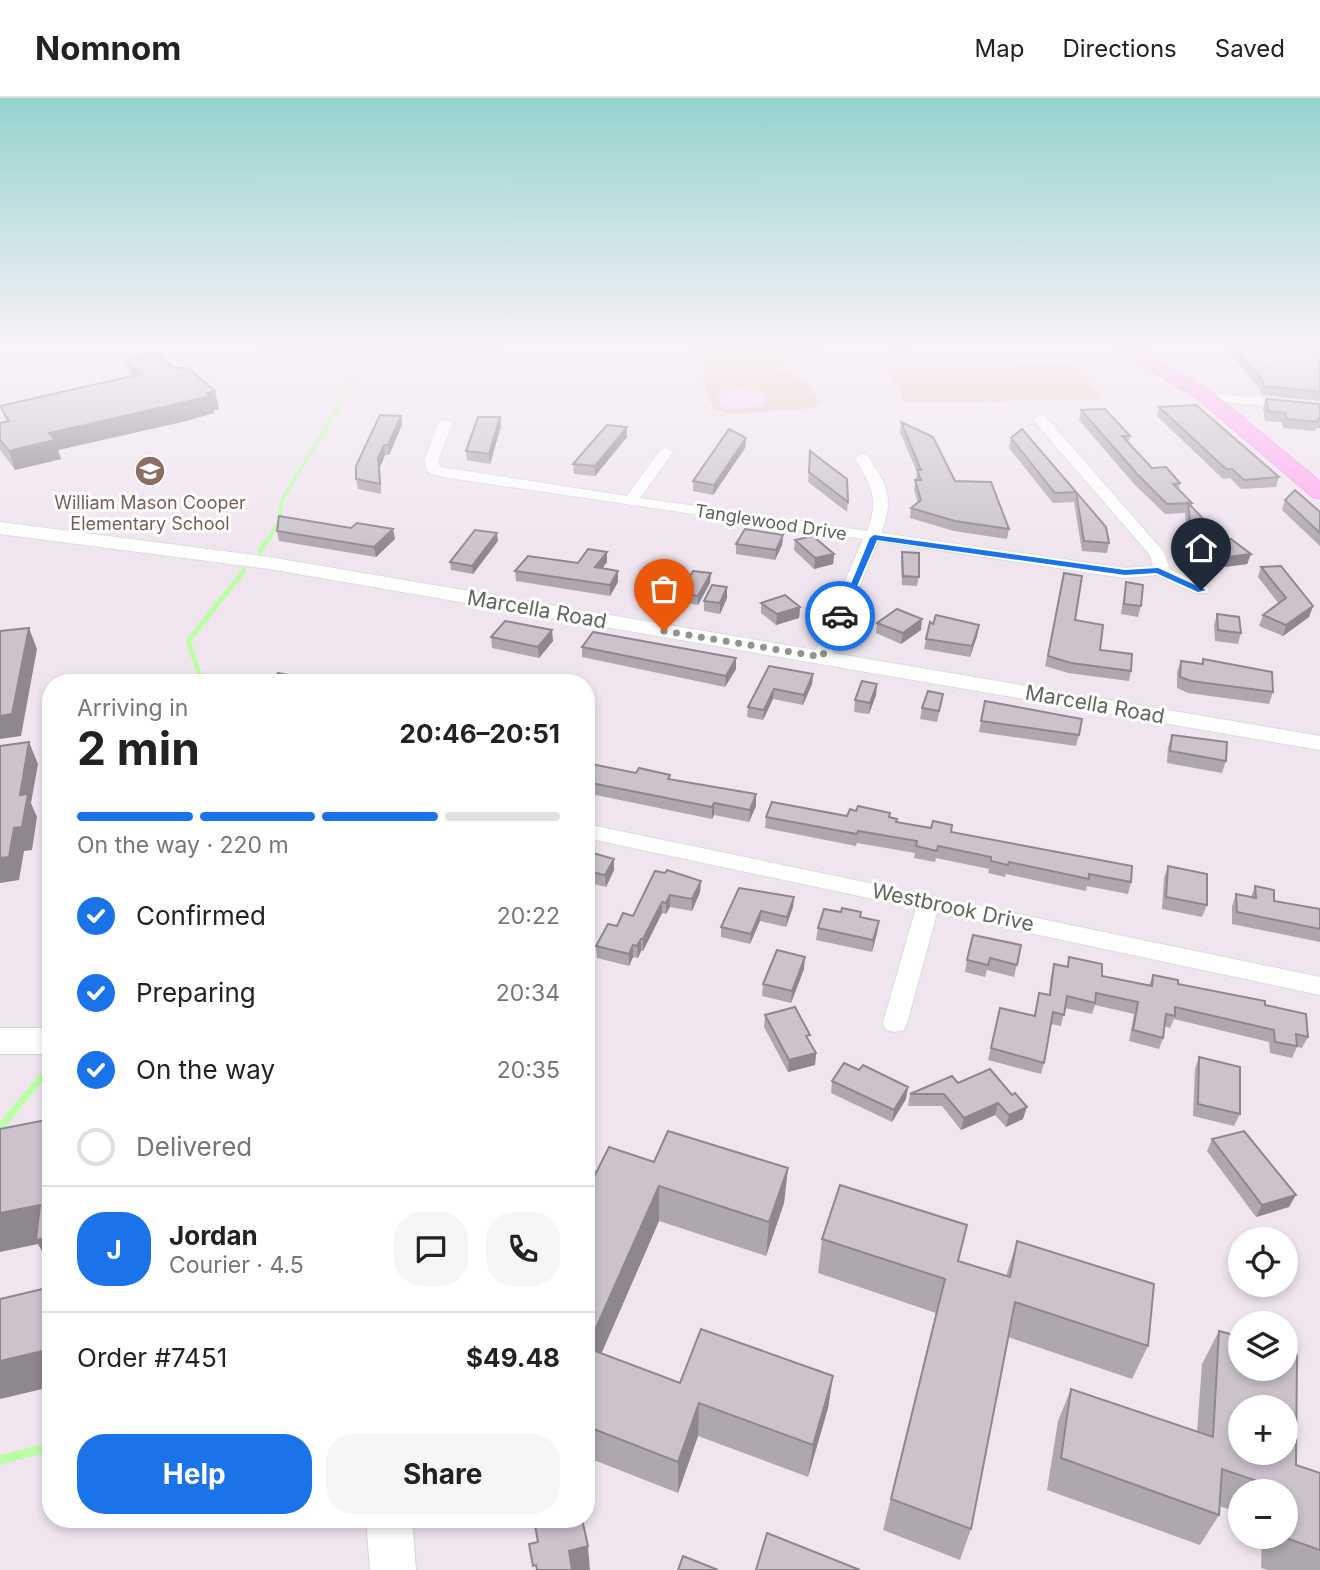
<!DOCTYPE html>
<html lang="en">
<head>
<meta charset="utf-8">
<style>
  body { margin:0; font-family:Inter,sans-serif; background:#f6f6f6; color:#222; height:100vh; display:flex; flex-direction:column; font-size:26px; white-space:nowrap }
  * { box-sizing:border-box; margin:0 }
  p { font-size:23px; color:#767676 }
  .icon { flex:none; width:38px; height:38px; fill:none; stroke:currentColor; stroke-width:2; stroke-linecap:round; stroke-linejoin:round }
  .map { position:relative; flex:1; overflow:hidden }
  .side { position:absolute; left:42px; top:576px; width:553px; height:854px; display:flex; flex-direction:column; background:#fff; border-radius:28px; box-shadow:0 4px 10px #0003 }
  .side>* { flex:none }
  .buttons { position:absolute; left:1228px; top:1129px; display:grid; gap:14px }
  .buttons a { display:grid; place-items:center; width:70px; height:70px; border-radius:50%; background:#fff; box-shadow:0 4px 10px #0003; font-size:35px }
  .pin { position:absolute; display:grid; place-items:center; width:60px; height:60px; color:#fff; margin:-72px -30px; border-radius:50% 50% 50% 0; rotate:-45deg; box-shadow:0 0 7px #0007 }
  .pin .icon { rotate:45deg }
  .courier { position:absolute; display:grid; place-items:center; width:70px; height:70px; margin:-35px; border:5px solid #1a73e8; border-radius:50%; background:#fff; color:#222; box-shadow:0 2px 9px #0007 }
  .overview em { font-style:normal; font-weight:700 }
  .overview div { display:flex; flex-direction:column-reverse }
  .overview { display:flex; align-items:center; justify-content:space-between; height:119px; padding:0 35px }
  h1 { font-size:46px; font-weight:700; line-height:52px }
  .bar { display:grid; grid-template-columns:repeat(4,1fr); gap:10px 7px; align-content:center; height:84px; padding:0 35px }
  .bar i { height:9px; border-radius:5px; background:#e0e0e0 }
  .bar .active { background:#1a73e8 }
  .bar p { grid-column:span 4 }
  .line { display:flex; align-items:center; gap:18px; padding:0 35px; border-top:2px solid #e0e0e0 }
  .line div { flex:1 }
  .round { display:grid; place-items:center; flex:none; width:74px; height:74px; border-radius:28px; background:#f6f6f6 }
  ol { padding:0 35px; list-style:none }
  li { display:flex; align-items:center; gap:21px; height:77px }
  li p { margin-inline-start:auto }
  li .icon { padding:7px; border-radius:50%; background:#1a73e8; color:#fff; stroke-width:4 }
  li:last-child { color:#767676 }
  li i { width:38px; height:38px; border:4px solid #e0e0e0; border-radius:50% }
  .button { display:flex; gap:14px; margin-top:auto; padding:14px 35px }
  .button a { flex:1; height:80px; border-radius:28px; background:#1a73e8; color:#fff; font-size:28px; font-weight:700; line-height:80px; text-align:center }
  .button a+a { background:#f6f6f6; color:#222 }
  header { display:flex; align-items:center; gap:42px; box-sizing:border-box; height:98px; padding:0 35px; background:#fff; border-bottom:2px solid #e0e0e0 }
  header strong { font-size:33px }
  nav { display:flex; gap:38px; margin-inline-start:auto; font-size:24px }
  .map>svg:first-child { display:block }
</style>
</head>
<body>
<header>
<strong>Nomnom</strong>
<nav><a>Map</a><a>Directions</a><a>Saved</a></nav>
</header>
<div class="map">
<svg width="1320" height="1472" viewBox="0 0 1320 1472">
  <rect width="100%" height="100%" fill="#f0e5ef"/>
  <path fill="#e9cec0" d="M692,249H831L814,259L776,270L806,284L821,305L815,310L731,316L714,311L705,293L707,286L701,274L707,273Z
    M1074,266L1103,301L905,305L886,270Z"/>
  <path fill="#fdd3f9" d="M727,292C742,291 762,289 768,304L761,309L723,311L717,297Z"/>
  <g fill="none" stroke-linecap="round" stroke-linejoin="round">
    <path stroke="#baffa6" stroke-width="3.5" d="M267,443L278,426L283,400L339,308L367,249"/>
    <path stroke="#baffa6" stroke-width="5" d="M260,453L268,441
      M202,584L188,543L244,473"/>
    <path stroke="#baffa6" stroke-width="7" d="M0,1030L47,972"/>
    <path stroke="#baffa6" stroke-width="9" d="M0,1362L51,1349"/>
    <g stroke="#d7dfd7" stroke-width="2">
      <path id="minor" d="M1207,295L1320,305V313L1203,302V296Z
        M1040,317L1045,318L1163,453L1169,468L1167,470L1207,489L1209,492L1207,495H1195L1156,477L1125,480L878,443L831,559L822,564L813,559L863,441L443,379L429,375L424,363L438,325L445,321L452,325L438,363L440,369L627,398L661,351L666,350L673,354L640,400L867,433C880,401 871,388 855,360L862,356L867,357C887,387 895,399 881,435L1125,470L1153,468L1150,457L1035,324L1033,321Z
        M586,726L1320,879V897L937,815L907,925L904,932L895,934L886,932L883,925L916,810L586,740Z"/>
    </g>
    <g stroke="#d7dfd7" stroke-width="2">
      <path id="tertiary" d="M0,424L269,459L1320,638V652L269,471L0,436Z"/>
    </g>
    <g stroke="#d0d9cf" stroke-width="2">
      <path id="secondary" d="M0,930H51V956H0Z
        M366,1421H412L416,1472H370Z"/>
    </g>
    <g stroke="#fc52f2" stroke-width="1">
      <path id="primary" d="M1115,249H1136L1214,295L1320,383V401L1312,399L1200,303Z"/>
    </g>
    <use href="#minor" fill="#fff" fill-rule="evenodd"/>
    <use href="#tertiary" fill="#fff" fill-rule="evenodd"/>
    <use href="#secondary" fill="#fff" fill-rule="evenodd"/>
    <use href="#primary" fill="#ffabf0" fill-rule="evenodd"/>
  </g>
  <path fill="#afa7af" d="M883,249H931L893,253Z
    M1224,249H1302L1320,251V249V303L1261,297L1260,291Z
    M126,262L219,311L214,312V315L186,323L58,352L61,361L15,372L0,352V325L6,323L0,308L131,278Z
    M1266,301L1320,306V330H1316L1315,333L1283,330L1282,324L1265,323L1263,310Z
    M1159,309L1279,379L1276,389L1241,391L1230,380L1223,381L1157,318Z
    M1081,312L1130,338L1128,345L1152,370L1180,385L1179,391L1192,405L1191,409L1215,433L1212,443L1251,456L1247,466L1225,469L1206,454L1209,444L1211,443L1188,445L1185,415L1165,416L1134,386L1079,322Z
    M401,318L402,327L389,357H385L380,369L381,396L358,391L356,381Z
    M901,324L955,383L1009,431L1007,441L954,433L910,420L911,410L918,405L914,392L917,374L900,334Z
    M501,328L490,366L467,362L466,353Z
    M627,329V339L595,378L574,376L573,366Z
    M1022,331L1106,429L1109,445L1107,455L1082,453L1074,404L1053,405L1009,350L1011,340Z
    M746,340L745,350L713,397L693,393V383Z
    M810,353L848,404L847,414L808,384Z
    M1285,402L1320,414V448L1282,412Z
    M351,430L393,431L395,441L376,459L279,443L277,433Z
    M783,437L782,447L775,462L736,456V446Z
    M795,442L834,456L833,466L814,471L794,452Z
    M498,443L473,476L451,472L450,464Z
    M902,454L919,479L917,488L902,487L901,463Z
    M607,464L602,471L618,473V484L610,498L516,483L515,473L578,465Z
    M1261,469L1313,508L1309,519L1283,538L1259,528L1263,517L1279,506L1258,479Z
    M1064,475L1075,522L1100,552L1131,573L1129,583L1068,575L1045,568Z
    M1126,484L1141,508L1138,519L1121,516L1124,495Z
    M710,485L698,507L680,504V495Z
    M681,490L668,509L647,506V495Z
    M727,500L720,516L704,513V503Z
    M761,505L800,509L799,520L776,527L761,515Z
    M1217,516L1241,535L1238,546L1215,543L1214,527Z
    M877,525L921,532L901,546L876,535Z
    M933,526L979,527L977,538L970,559L924,551L926,541Z
    M491,539L553,543L539,560L492,550Z
    M582,549L736,571L725,589L582,559Z
    M1203,561L1273,594L1269,606L1188,595L1177,590V574L1181,563L1201,566Z
    M769,568L813,576L812,586L803,607L773,601L763,622L747,619L748,609Z
    M877,586L876,597L869,616L854,614L855,602Z
    M943,596L937,624L920,621L922,610Z
    M981,623L1079,637L1076,648L979,634Z
    M1172,637L1226,663L1222,675L1167,665L1168,649Z
    M586,665L636,675L670,677V681L756,708L749,724L714,717L712,721L586,695Z
    M847,718L890,719L897,724L951,734L1131,784L1128,796L1087,788L1086,793L1006,776L1005,779L988,775L989,771L936,760L935,764L914,760L915,755L857,745L856,748L765,730L766,719Z
    M586,753L614,772L606,789L586,784Z
    M1168,768L1207,807L1202,819L1162,811L1164,780Z
    M665,775L701,783L700,794L692,813L670,809L666,816L662,815L643,853H641L638,860L633,859L629,868L597,860L596,848L617,828L633,818Z
    M1255,788L1274,803L1320,811V844L1232,826V808L1236,796L1251,799Z
    M794,799L793,809L786,829L760,823L750,846L721,839V829Z
    M841,814H861L860,819L879,823L877,835L872,854L816,842L818,830Z
    M1021,847L1014,879L987,872L985,879L965,874L967,862Z
    M1069,859L1102,878L1149,887L1153,877L1178,886L1265,907L1308,939L1302,950L1297,949L1292,960L1270,955L1269,944L1174,921L1170,930L1164,928L1163,940L1159,951L1129,943L1134,916L1095,907L1092,916L1065,910L1061,928L1051,926L1044,965L1041,976L988,962L1000,910L1034,918L1039,895L1049,897L1051,878L1054,866L1066,869Z
    M804,871L791,905L762,898L763,886Z
    M765,917L810,944L816,955L815,967L788,974L764,929Z
    M1199,959L1240,1016L1234,1028L1193,1018L1195,971Z
    M990,971L1023,1021L1006,1029L995,1017L961,1032L942,1008H908L910,996L958,985Z
    M859,972L908,989L906,1001L892,1024L831,995L832,983Z
    M1212,1041L1289,1109L1256,1119L1207,1053Z
    M654,1064L788,1070L784,1105L766,1158L659,1123L601,1256L680,1285L833,1278L828,1310L808,1379L698,1338L678,1395L586,1359V1095Z
    M822,1141L958,1163L1006,1178L1017,1143L1148,1248L1132,1281L1008,1239L971,1431L960,1462L883,1432L936,1215L818,1175Z
    M1219,1233L1296,1367L1320,1375V1472H1268L1261,1470L1262,1438H1286V1393H1241V1416L1220,1408L1219,1417L1200,1447L1047,1392L1058,1323L1071,1291L1197,1334L1202,1266Z"/>
  <path fill="#8e888e" d="M893,249H931L893,253Z
    M215,293L219,311L214,312V315L186,323L58,352L61,361L15,372L9,353L49,335Z
    M401,318L402,327L389,357L388,347Z
    M500,319L501,328L490,366L489,356Z
    M627,329V339L595,378V368Z
    M746,340L745,350L713,397L714,387Z
    M384,347L385,357L380,369L381,396L378,360Z
    M393,431L395,441L376,459L374,449Z
    M497,435L498,443L473,476L472,468Z
    M783,437L782,447L775,462L776,452Z
    M607,454V464L595,480V469Z
    M834,456L833,466L814,471L815,460Z
    M1251,456L1247,466L1225,469L1228,459Z
    M618,473V484L610,498V487Z
    M711,475L710,485L698,507V498Z
    M681,479V490L668,509V499Z
    M727,489V500L720,516V505Z
    M1313,508L1309,519L1283,538L1286,527Z
    M800,509L799,520L776,527L777,516Z
    M922,521L921,532L901,546L903,535Z
    M979,527L977,538L970,559L972,548Z
    M29,530L37,551L21,638L0,641V618Z
    M552,532L553,543L539,560L538,549Z
    M736,560V571L725,589L726,578Z
    M813,576L812,586L803,607L804,597Z
    M877,586L876,597L869,616L870,605Z
    M774,591L773,601L763,622L764,612Z
    M29,644L38,666L31,705L37,719L32,752L24,753L19,782L0,785V760L20,697Z
    M756,696V708L749,724L750,712Z
    M714,705V717L712,721V709Z
    M614,761V772L606,789L605,777Z
    M701,783L700,794L692,813V801Z
    M670,797V809L666,816V805Z
    M794,799L793,809L786,829L787,819Z
    M662,804V815L643,853V841Z
    M761,813L760,823L750,846L751,836Z
    M879,823L877,835L872,854L873,842Z
    M641,841V853L638,860L637,848Z
    M633,847V859L629,868V856Z
    M805,859L804,871L791,905L792,893Z
    M816,955L815,967L788,974L789,962Z
    M908,989L906,1001L892,1024L894,1012Z
    M998,1005L995,1017L961,1032L964,1020Z
    M1027,1009L1023,1021L1006,1029L1009,1017Z
    M788,1070L784,1105L766,1158L769,1124Z
    M659,1088V1123L589,1284L587,1250Z
    M1296,1097L1289,1109L1256,1119L1262,1107Z
    M40,1107L51,1128V1169L38,1146L0,1154V1115Z
    M51,1251V1289L0,1301V1263Z
    M833,1278L828,1310L808,1379L813,1347Z
    M699,1305L698,1338L678,1395V1364Z
    M588,1448L590,1472H571L569,1453Z"/>
  <path fill="#cbc2cb" stroke="#8e888e" stroke-width="2" fill-rule="evenodd" d="M1233,249H1302L1320,251V294L1263,288L1262,282Z
    M156,255L173,270H188L215,293L207,295L210,298L181,305L49,335L55,342L9,353L0,342V325L9,323L0,308L141,276L126,262Z
    M1266,301L1320,306V321H1318V324L1286,321L1285,315L1268,313Z
    M1196,307L1279,379L1244,382L1232,371H1226L1159,309Z
    M1105,311L1130,338H1122L1152,370L1166,369L1180,385L1173,386L1192,405L1167,406L1137,376L1081,312Z
    M380,317L401,318L388,347H384L378,360L380,386L356,381V368Z
    M478,319H500L489,356L466,353Z
    M901,324L933,339L955,383L991,384L1009,431L955,423L911,410L921,402L915,382H921L917,372H921Z
    M607,327L627,329L595,368L573,366Z
    M729,331L746,340L714,387L693,383Z
    M1022,331L1106,429L1109,445L1084,443L1076,394L1055,395L1011,340Z
    M810,353L847,381L848,404L809,374Z
    M1295,392L1320,414V435L1285,402Z
    M1188,405L1215,433L1191,435Z
    M279,418L351,430L357,425L393,431L374,449L277,433Z
    M745,431L783,437L776,452L736,446Z
    M475,432L497,435L472,468L450,464Z
    M813,438L834,456L815,460L795,442Z
    M1231,441L1251,456L1228,459L1209,444Z
    M588,451L607,454L595,469L618,473L610,487L515,473L528,458L578,465Z
    M902,454L919,455V479L903,478Z
    M1281,468L1313,508L1286,527L1263,517L1286,500L1261,469Z
    M693,473L711,475L698,498L680,495Z
    M1064,475L1082,478L1075,522L1103,527L1100,552L1132,556L1131,573L1071,565L1048,558Z
    M660,476L681,479L668,499L647,495Z
    M1126,484L1143,487L1141,508L1124,506Z
    M712,487L727,489L720,505L704,503Z
    M785,497L800,509L777,516L761,505Z
    M897,511L922,521L903,535L877,525Z
    M1217,516L1239,519L1241,535L1218,532Z
    M936,517L979,527L972,548L926,541L930,524L933,526Z
    M505,523L552,532L538,549L491,539Z
    M29,530L12,616L0,618V533Z
    M593,534L736,560L726,578L582,549Z
    M1203,561L1272,574L1273,594L1191,583L1180,579L1181,563L1203,566Z
    M769,568L813,576L804,597L774,591L764,612L748,609Z
    M278,575L326,584H269Z
    M862,583L877,586L870,605L855,602Z
    M928,593L943,596L939,613L922,610Z
    M985,603L1082,621L1079,637L981,623Z
    M1172,637L1227,644L1226,663L1170,653Z
    M29,644L20,697L28,696L22,729L14,730L9,759L0,760V648Z
    M586,665L636,675L639,670L670,677L668,681L756,696L750,712L714,705L712,709L586,684Z
    M772,704L847,718L850,711L856,713L858,708L890,715L889,719L897,721L896,724L931,730L933,723L952,727L951,734L1132,768L1131,784L1089,776V781L1009,764L1008,767L991,763V759L938,748L937,753L916,748L917,743L858,733L857,736L766,719Z
    M586,753L614,761L605,777L586,773Z
    M1168,768L1207,776V807L1166,799Z
    M667,772L701,783L692,801L670,797L666,805L662,804L643,841H641L637,848L633,847L629,856L596,848L608,826L617,828L623,815L633,818L655,773L665,775Z
    M1255,788L1274,792V803L1320,811V831L1237,814L1236,796L1256,800Z
    M739,790L794,799L787,819L761,813L751,836L721,829Z
    M842,810L861,814L860,819L879,823L873,842L818,830L824,811L841,814Z
    M973,837L1021,847L1017,867L990,860L988,867L967,862Z
    M777,852L805,859L792,893L763,886Z
    M1069,859L1102,866V878L1152,888L1153,877L1178,882V886L1265,903V907L1306,916L1308,939L1296,936L1297,948L1275,944L1274,932L1175,909V918L1166,916L1163,940L1133,932L1138,904L1096,895L1095,905L1067,898L1064,917L1053,914L1044,965L991,950L1000,910L1035,918L1039,895L1050,897L1054,866L1068,869Z
    M795,909L810,937L806,938L816,955L789,962L765,917Z
    M1199,959L1240,969V1016L1198,1006Z
    M844,965L859,972L863,967L908,989L894,1012L832,983Z
    M990,971L1012,997L1015,995L1027,1009L1009,1017L998,1005L964,1020L944,996H910L952,978L958,985Z
    M51,1021V1139L36,1142L40,1107L0,1115V1031Z
    M668,1033L788,1070L769,1124L659,1088L587,1250L680,1285L701,1231L833,1278L813,1347L699,1305L678,1364L586,1328V1095L609,1049L654,1064Z
    M1244,1033L1296,1097L1262,1107L1212,1041Z
    M840,1087L967,1127L958,1163L1010,1179L1017,1143L1154,1186L1148,1248L1015,1204L971,1431L891,1401L945,1181L822,1141Z
    M51,1189V1251L0,1263V1201Z
    M1219,1233L1241,1239V1270H1286V1254L1297,1257L1296,1367L1320,1375V1452L1283,1439L1286,1438V1393H1284V1392L1222,1371L1219,1417L1061,1360L1071,1291L1213,1339ZM1241,1309H1286V1354H1241Z
    M534,1421H582L588,1448L569,1453L572,1472H537L536,1467L533,1468L529,1446L538,1444Z
    M767,1435L860,1472H756Z
    M683,1458L718,1472H678Z"/>
  <linearGradient id="sky" x2="0" y2="1"><stop stop-color="#95d2ce"/><stop offset="0.55" stop-color="#f8f3f8"/><stop offset="1" stop-color="#f8f3f8" stop-opacity="0"/></linearGradient>
  <rect width="1320" height="455" fill="url(#sky)"/>
  <path fill="#1a73e8" d="M874,437L1125,472L1158,470L1206,492L1198,494L1156,475L1125,477L877,442L844,518L837,520L870,440Z"/>
  <g fill="none" stroke-linecap="round" stroke-linejoin="round">
    <path stroke="#91938f" stroke-width="7" stroke-dasharray="0 12.6" d="M664,533L822,559L840,518"/>
  </g>
  <defs>
    <g id="school-disc" transform="scale(1.575)"><circle r="9.5" fill="#8d6e63" stroke="#fff"/><path d="M0-5L7-2L0 1L-7-2ZM-4 1L0 2.5L4 1V4Q0 6-4 4Z" fill="#fff"/></g>
  </defs>
  <g fill-rule="evenodd">
    <use href="#school-disc" x="150" y="373"/>
  </g>
  <g text-anchor="middle" dominant-baseline="central" stroke-width="6" stroke-linejoin="round" paint-order="stroke">
    <g font-size="18" fill="#785e54" stroke="#fff">
      <text x="150" y="404">William Mason Cooper<tspan x="150" dy="21">Elementary School</tspan></text>
    </g>
    <g font-size="18" fill="#5e675c" stroke="#fff">
      <text transform="translate(771 424) rotate(9)">Tanglewood Drive</text>
    </g>
    <g font-size="21" fill="#5e675c" stroke="#fff">
      <text transform="translate(537 511) rotate(10)">Marcella Road</text>
      <text transform="translate(1095 606) rotate(10)">Marcella Road</text>
      <text transform="translate(953 809) rotate(12)">Westbrook Drive</text>
    </g>
  </g>
</svg>
<div class="buttons">
<a><svg class="icon" aria-label="locate" viewBox="0 0 24 24"><circle cx="12" cy="12" r="6"/><path d="M12 2v4M12 18v4M2 12h4M18 12h4"/></svg></a>
<a><svg class="icon" aria-label="layers" viewBox="0 0 24 24"><path d="M12 4l9 5-9 5-9-5zM3 14l9 5 9-5"/></svg></a>
<a>+</a>
<a>−</a>
</div>
<div class="pin" style="left:664px;top:533px;background:#ea580c"><svg class="icon" aria-label="bag" viewBox="0 0 24 24"><path d="M5 8h14l-1 12H6zM9 8a3 3 0 0 1 6 0"/></svg></div>
<div class="pin" style="left:1201px;top:492px;background:#1f2937"><svg class="icon" aria-label="home" viewBox="0 0 24 24"><path d="M3 11l9-7 9 7M6 9v11h12V9"/></svg></div>
<div class="courier" style="left:840px;top:518px"><svg class="icon" aria-label="car" viewBox="0 0 24 24"><path d="M5 17H2v-5l4-1 3-4h7l3 4 3 1v5h-3M9 17h6M6 11h13"/><circle cx="7" cy="17" r="2"/><circle cx="17" cy="17" r="2"/></svg></div>
<section class="side">
<div class="overview"><div><h1>2 min</h1><p>Arriving in</p></div><em>20:46–20:51</em></div>
<div class="bar"><i class="active"></i><i class="active"></i><i class="active"></i><i></i><p>On the way · 220 m</p></div>
<ol>
<li><svg class="icon" aria-label="check" viewBox="0 0 24 24"><path d="M5 12l5 5 9-10"/></svg>Confirmed<p>20:22</p></li>
<li><svg class="icon" aria-label="check" viewBox="0 0 24 24"><path d="M5 12l5 5 9-10"/></svg>Preparing<p>20:34</p></li>
<li><svg class="icon" aria-label="check" viewBox="0 0 24 24"><path d="M5 12l5 5 9-10"/></svg>On the way<p>20:35</p></li>
<li><i></i>Delivered</li>
</ol>
<div class="line" style="height:126px"><b class="round" style="background:#1a73e8;color:#fff">J</b><div><b>Jordan</b><p>Courier · 4.5</p></div><a class="round"><svg class="icon" aria-label="chat" viewBox="0 0 24 24"><path d="M4 5h16v11H9l-5 4z"/></svg></a><a class="round"><svg class="icon" aria-label="phone" viewBox="0 0 24 24"><path d="M5 4h4l2 5-3 2q2 4 5 5l2-3 5 2v4C11 20 4 13 5 4z"/></svg></a></div>
<div class="line" style="height:91px"><div>Order #7451</div><b>$49.48</b></div>
<div class="button"><a>Help</a><a>Share</a></div>
</section>
</div>
</body>
</html>
